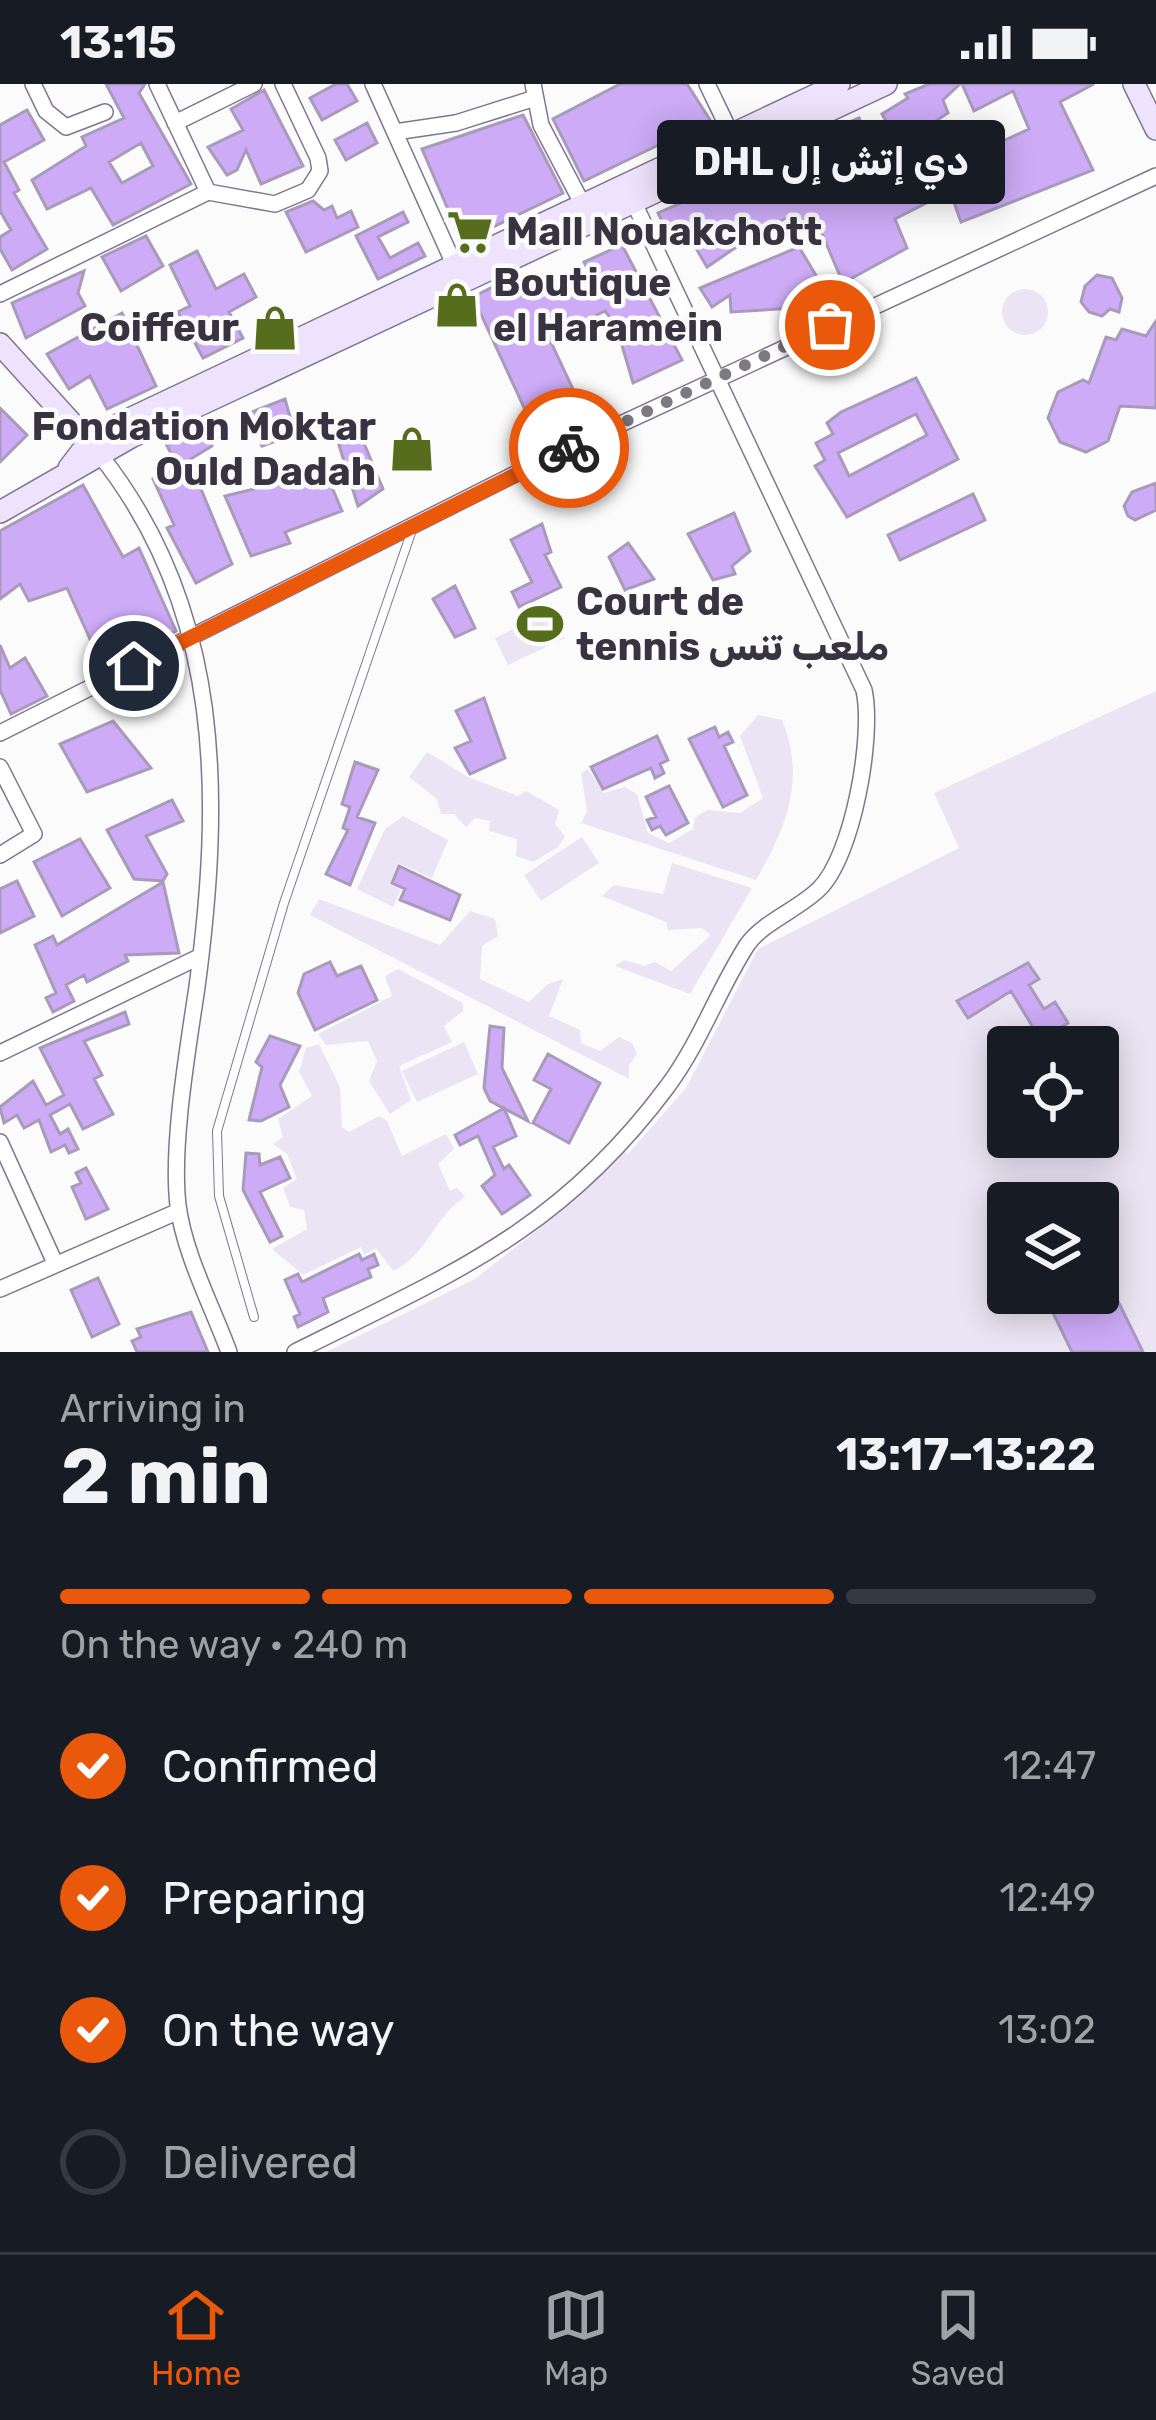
<!DOCTYPE html>
<html lang="en">
<head>
<meta charset="utf-8">
<style>
  body { margin:0; font-family:Rubik,Cairo,sans-serif; background:#242831; color:#f1f3f6; height:100vh; display:flex; flex-direction:column; font-size:45px; white-space:nowrap }
  * { box-sizing:border-box; margin:0 }
  p { font-size:39px; color:#9ea1a6 }
  .icon { flex:none; width:66px; height:66px; fill:none; stroke:currentColor; stroke-width:2; stroke-linecap:round; stroke-linejoin:round }
  .map { position:relative; height:1268px; overflow:hidden }
  .side { display:flex; flex-direction:column; background:#171b24; flex:1 }
  .side>* { flex:none }
  .tools { position:absolute; left:987px; top:942px; display:grid; gap:24px }
  .tools a { display:grid; place-items:center; width:132px; height:132px; border-radius:12px; background:#171b24; box-shadow:0 6px 30px #0003; font-size:60px }
  .pin { position:absolute; display:grid; place-items:center; width:102px; height:102px; color:#fff; margin:-51px; border:6px solid #fff; border-radius:50%; box-shadow:0 3px 12px #0007 }
  .courier { position:absolute; display:grid; place-items:center; width:120px; height:120px; margin:-60px; border:9px solid #ea580c; border-radius:50%; background:#fff; color:#222; box-shadow:0 3px 15px #0007 }
  .bubble { position:absolute; height:84px; border-radius:12px; background:#171b24; box-shadow:0 6px 30px #0003; font-size:39px; font-weight:700; line-height:84px; text-align:center }
  .overview em { font-style:normal; font-weight:700 }
  .overview div { display:flex; flex-direction:column-reverse }
  .overview { display:flex; align-items:center; justify-content:space-between; height:204px; padding:0 60px }
  h1 { font-size:78px; font-weight:700; line-height:90px }
  .bar { display:grid; grid-template-columns:repeat(4,1fr); gap:18px 12px; align-content:center; height:144px; padding:0 60px }
  .bar i { height:15px; border-radius:9px; background:#363941 }
  .bar .on { background:#ea580c }
  .bar p { grid-column:span 4 }
  ol { padding:0 60px; list-style:none }
  li { display:flex; align-items:center; gap:36px; height:132px }
  li p { margin-inline-start:auto }
  li .icon { padding:12px; border-radius:50%; background:#ea580c; color:#fff; stroke-width:4 }
  li:last-child { color:#9ea1a6 }
  li i { width:66px; height:66px; border:6px solid #363941; border-radius:50% }
  .status { display:flex; justify-content:space-between; align-items:center; height:84px; padding:0 60px; background:#171b24; direction:ltr }
  .status svg { height:33px; fill:currentColor }
  .tabs { display:flex; justify-content:space-around; align-items:center; height:168px; border-top:3px solid #363941; background:#171b24; font-size:33px; color:#9ea1a6 }
  .tabs a { display:grid; justify-items:center; gap:6px }
  .tabs .on { color:#ea580c }
  .map>svg:first-child { display:block }
</style>
</head>
<body>
<div class="status"><b>13:15</b><svg viewBox="0 0 49 12"><path d="M0 12V9h3v3zM5 12V6h3v6zM10 12V3h3v9zM15 12V0h3v12zM26 1h20v11H26zM47 4h2v5h-2z"/></svg></div>
<div class="map">
<svg width="1156" height="1268" viewBox="0 0 1156 1268">
  <rect width="100%" height="100%" fill="#fbfbfb"/>
  <path fill="#eae4f4" fill-rule="evenodd" d="M1002 228a23 23 0 1 1 46 0a23 23 0 1 1-46 0Z
    M551,526L565,554L508,581L495,554Z
    M1156,607V1268H326L475,1195L564,1125L621,1065L628,1070L686,1004L758,865L959,764L934,709ZM1008,963H1098V1053H1008ZM1008,1119H1098V1209H1008Z
    M758,631L782,636C806,694 787,743 756,796L581,739L587,727L581,689L588,685L604,709L625,703L637,710L648,749L669,759L693,745L695,734L707,726L740,729L763,714L740,652Z
    M427,668L468,693L518,712L526,707L559,726L555,740L565,752L558,763L533,778L516,772L517,755L489,747L490,737L475,734L466,743L454,730H441L437,715L409,693Z
    M403,732L448,756L432,794L398,779L390,799L401,806L393,823L357,805L385,745Z
    M582,753L599,779L541,817L524,791Z
    M672,779L752,804L690,910L615,882L624,876L644,882L655,878L671,887L711,851L702,844L668,846L666,838L602,812L614,801L663,810Z
    M319,815L440,861L470,827L495,835L498,852L482,862L480,895L529,918L548,900L563,895L549,932L580,946L581,959L600,967L619,953L632,959L637,970L629,981V995L310,831Z
    M398,885L463,919V927L444,942L452,958L399,982L411,1016L390,1030L369,997L377,977L368,957L326,961L318,950L392,912L385,892Z
    M464,958L478,990L417,1018L402,987Z
    M319,960L340,1003L342,1043L349,1048L379,1032L387,1037L402,1072L446,1050L454,1065L438,1080L450,1107L457,1104L465,1113C434,1132 428,1171 393,1187L376,1164L364,1171L361,1163L303,1191L272,1165L307,1145L304,1126L290,1123L283,1104L297,1095L287,1070L273,1060L283,1053L278,1035L312,1012L299,988L306,964Z"/>
  <path fill="#cdabf7" stroke="#a89bba" stroke-width="3" fill-rule="evenodd" d="M106,0H145L139,9L191,100L113,141L91,104L47,125L32,96L86,62L82,53L124,34ZM141,59L153,82L122,99L109,78Z
    M336,0H347L357,17L322,36L310,14Z
    M620,0H687L710,36L584,97L553,35Z
    M929,0H960L943,16L948,29L909,55L925,85L932,82L938,97L990,73L986,65L1029,45L1013,7L974,27L962,0H1094L1060,18L1093,86L961,138L950,107L895,135L907,164L843,199L814,131L792,142L788,134L736,157L738,162L707,183L684,144L666,145L658,129L722,101L759,76L859,34L875,74L899,60L882,30L908,14L905,10Z
    M264,6L303,82L261,100L246,66L237,86L227,91L208,63L243,46L231,25Z
    M27,26L44,56L4,78L19,106L14,109L47,165L12,186L0,165V153L11,146L0,127V41Z
    M523,31L563,109L462,158L422,65Z
    M367,39L377,59L346,76L335,56Z
    M313,117L324,126L332,122L337,134L351,127L358,143L306,168L286,128Z
    M403,128L408,138L378,153L390,174L418,159L425,172L378,195L356,152Z
    M146,152L163,182L121,207L102,173Z
    M622,161L682,276L633,299L616,241L605,227L549,254L579,318L532,341L473,213L518,190L530,215L589,189L584,178Z
    M799,163L817,193L810,223L731,228L730,211L712,223L700,204Z
    M197,167L216,205L244,190L256,213L229,228L243,254L203,274L178,228L190,222L170,181Z
    M84,187L78,209L85,222L26,254L12,219Z
    M1097,191L1112,194L1122,214L1119,228L1110,225L1102,232L1089,228L1081,218L1085,202Z
    M122,229L156,302L107,325L90,292L69,305L47,270Z
    M1156,237V324L1120,322L1108,357L1086,368L1060,358L1048,334L1058,308L1083,296L1089,299L1106,253L1116,256L1122,245L1146,252Z
    M916,294L958,375L847,433L815,382L825,376L816,359L833,350L827,339L841,328ZM916,330L927,351L849,392L838,369Z
    M285,315L295,350L262,362L247,330Z
    M0,324L27,351L0,378Z
    M208,338L212,362L189,376L232,480L196,499L167,444L174,441L153,395L178,383L166,360Z
    M361,352L383,405L358,422L339,361Z
    M320,375L342,427L285,448L290,459L251,472L225,412L262,403Z
    M1156,399V426L1135,436L1128,432L1124,422L1132,408Z
    M83,401L123,473L139,464L176,547L103,584L67,504L29,517L20,500L0,515V447Z
    M973,410L985,436L900,476L888,451Z
    M734,429L750,467L732,482L735,490L713,496L688,450Z
    M542,440L551,468L545,471L561,503L519,523L512,508L532,498L511,456Z
    M628,459L654,495L625,506L609,473Z
    M455,502L475,544L455,553L433,515Z
    M0,561L10,584L25,574L47,612L11,630L0,606Z
    M484,614L505,674L470,690L455,664L471,657L456,627Z
    M113,637L151,684L87,708L60,660Z
    M715,643L719,653L728,648L733,658L724,662L747,711L723,723L689,655Z
    M657,652L668,676L660,680L664,689L655,694L651,684L603,705L591,683Z
    M355,678L378,686L357,733L375,739L350,801L326,790L348,746L343,744L350,723L342,720Z
    M669,702L688,739L666,751L660,742L652,746L647,736L656,733L646,713Z
    M172,716L183,737L146,752L167,790L163,797L134,795L107,746Z
    M80,755L110,804L62,832L34,778Z
    M399,782L460,811L450,836L400,816L405,805L392,799Z
    M17,797L34,832L0,849V805Z
    M163,798L179,869L125,871L128,877L87,898L84,891L66,901L74,917L53,928L46,914L56,909L35,861L53,852L57,861Z
    M330,878L337,892L361,882L377,916L315,946L298,909L304,890Z
    M1028,879L1039,895L1029,901L1044,925L1055,918L1068,939L1056,946L1067,963H1045L1011,907L968,934L957,917Z
    M125,928L129,940L84,957L102,991L94,995L113,1030L83,1045L70,1020L50,1031L60,1050L68,1045L78,1065L69,1069L65,1061L51,1068L39,1036L24,1044L17,1031L4,1039L0,1023L33,997L46,1021L64,1011L40,964Z
    M490,942L504,944L502,984L528,1037L490,1017L484,1004Z
    M270,952L300,962L280,1001L289,1023L261,1037L249,1036L262,983L256,978Z
    M548,970L600,999L569,1059L533,1039L551,1005L534,996Z
    M504,1024L516,1052L493,1063L504,1085L509,1081L530,1111L502,1130L482,1102L495,1091L478,1052L460,1061L455,1051Z
    M246,1069L259,1070L260,1081L280,1073L290,1094L260,1108L282,1152L270,1158L243,1106Z
    M86,1084L108,1125L86,1135L72,1103L81,1099L76,1089Z
    M359,1170L362,1176L374,1170L378,1181L368,1185L371,1193L323,1214L328,1228L298,1243L294,1233L300,1230L285,1196L298,1190L302,1198Z
    M98,1194L119,1240L92,1253L71,1206Z
    M1110,1201L1143,1268H1072L1053,1229Z
    M191,1228L208,1268H137L132,1257L141,1253L137,1245Z"/>
  <g fill="none" stroke-linecap="round" stroke-linejoin="round">
    <g stroke="#817592" stroke-width="10">
      <path id="lane" d="M254,1233L219,1112L217,1047L284,819L412,446"/>
    </g>
    <g stroke="#817592" stroke-width="18">
      <path id="street" d="M33,0L46,27L66,43L105,28
        M157,0L208,108
        M373,0L458,189
        M533,0L541,41L583,121
        M707,0L731,50
        M175,39L254,0
        M395,48L456,39L532,15
        M0,210L208,108L275,120L308,106L320,87L318,74L283,0
        M100,371C224,527 222,715 197,903C188,964 171,1061 178,1121C184,1169 212,1222 229,1268
        M0,649L543,376L1156,92
        M0,683L34,750L0,771
        M0,969L201,872
        M0,1058L55,1179
        M0,1205L179,1127
        M295,1268C451,1190 559,1148 667,1003C700,959 718,906 747,861C763,838 799,825 819,805C853,772 874,652 864,606L635,121"/>
    </g>
    <g stroke="#817592" stroke-width="24">
      <path id="secondary" d="M1134,0L1156,45
        M0,260L96,366
        M69,384L89,358L123,338L839,0
        M0,428L131,353L886,0"/>
    </g>
    <use href="#lane" stroke="#fff" stroke-width="8"/>
    <use href="#street" stroke="#fff" stroke-width="15"/>
    <use href="#secondary" stroke="#eee3fc" stroke-width="21"/>
  </g>
  <g fill="none" stroke-linecap="round" stroke-linejoin="round">
    <path stroke="#7c7981" stroke-width="12" stroke-dasharray="0 21.6" d="M569,364L830,241"/>
    <path stroke="#ea580c" stroke-width="15" d="M134,582L569,364"/>
  </g>
  <defs>
    <g id="supermarket-bare" transform="scale(3.6)"><path d="M-6-5.5h2.5l.6 2H6L4.5 2H-2.5L-4.4-4H-6ZM-1.5 3.2a1.3 1.3 0 1 0 .1 0ZM3 3.2a1.3 1.3 0 1 0 .1 0Z" fill="#566d1e" stroke="#fbfbfb" stroke-width="2.5" paint-order="stroke"/></g>
    <g id="shop-bare" transform="scale(3.6)"><path d="M-5-2.5h2.3a2.7 3.5 0 0 1 5.4 0H5L5.5 6h-11ZM-1.5-2.5h3a1.5 2.3 0 0 0-3 0Z" fill="#566d1e" stroke="#fbfbfb" stroke-width="2.5" paint-order="stroke"/></g>
    <g id="stadium-bare" transform="scale(3.6)"><path d="M0-5a6.5 5 0 1 0 0 10a6.5 5 0 1 0 0-10ZM-3.5-1.8h7v3.6h-7Z" fill="#566d1e" stroke="#fbfbfb" stroke-width="2.5" paint-order="stroke"/></g>
  </defs>
  <g fill-rule="evenodd">
    <use href="#supermarket-bare" x="470" y="148"/>
    <use href="#shop-bare" x="457" y="221"/>
    <use href="#shop-bare" x="275" y="244"/>
    <use href="#shop-bare" x="412" y="365"/>
    <use href="#stadium-bare" x="540" y="540"/>
  </g>
  <g text-anchor="middle" dominant-baseline="central" stroke-width="9" stroke-linejoin="round" paint-order="stroke">
    <g font-size="39" font-weight="bold" fill="#383340" stroke="#fbfbfb" text-anchor="start">
      <text x="506" y="148">Mall Nouakchott</text>
      <text x="493" y="199">Boutique<tspan x="493" dy="45">el Haramein</tspan></text>
      <text x="239" y="244" text-anchor="end">Coiffeur</text>
      <text x="376" y="343" text-anchor="end">Fondation Moktar<tspan x="376" dy="45">Ould Dadah</tspan></text>
      <text x="576" y="518">Court de<tspan x="576" dy="45">tennis ملعب تنس</tspan></text>
    </g>
  </g>
</svg>
<div class="tools">
<a><svg class="icon" aria-label="locate" viewBox="0 0 24 24"><circle cx="12" cy="12" r="6"/><path d="M12 2v4M12 18v4M2 12h4M18 12h4"/></svg></a>
<a><svg class="icon" aria-label="layers" viewBox="0 0 24 24"><path d="M12 4l9 5-9 5-9-5zM3 14l9 5 9-5"/></svg></a>
</div>
<div class="pin" style="left:830px;top:241px;background:#ea580c"><svg class="icon" aria-label="bag" viewBox="0 0 24 24"><path d="M5 8h14l-1 12H6zM9 8a3 3 0 0 1 6 0"/></svg></div>
<div class="pin" style="left:134px;top:582px;background:#1f2937"><svg class="icon" aria-label="home" viewBox="0 0 24 24"><path d="M3 11l9-7 9 7M6 9v11h12V9"/></svg></div>
<div class="courier" style="left:569px;top:364px"><svg class="icon" aria-label="bike" viewBox="0 0 24 24"><circle cx="6" cy="16" r="4"/><circle cx="18" cy="16" r="4"/><path d="M6 16l4-8h5l3 8M10 8l3 8H6M13 5h3"/></svg></div>
<div class="bubble" style="left:657px;top:36px;width:348px">DHL دي إتش إل</div>
</div>
<section class="side">
<div class="overview"><div><h1>2 min</h1><p>Arriving in</p></div><em>13:17–13:22</em></div>
<div class="bar"><i class="on"></i><i class="on"></i><i class="on"></i><i></i><p>On the way · 240 m</p></div>
<ol>
<li><svg class="icon" aria-label="check" viewBox="0 0 24 24"><path d="M5 12l5 5 9-10"/></svg>Confirmed<p>12:47</p></li>
<li><svg class="icon" aria-label="check" viewBox="0 0 24 24"><path d="M5 12l5 5 9-10"/></svg>Preparing<p>12:49</p></li>
<li><svg class="icon" aria-label="check" viewBox="0 0 24 24"><path d="M5 12l5 5 9-10"/></svg>On the way<p>13:02</p></li>
<li><i></i>Delivered</li>
</ol>
</section>
<nav class="tabs">
<a class="on"><svg class="icon" aria-label="home" viewBox="0 0 24 24"><path d="M3 11l9-7 9 7M6 9v11h12V9"/></svg>Home</a>
<a><svg class="icon" aria-label="map" viewBox="0 0 24 24"><path d="M3 6l6-2 6 2 6-2v14l-6 2-6-2-6 2zM9 4v14M15 6v14"/></svg>Map</a>
<a><svg class="icon" aria-label="saved" viewBox="0 0 24 24"><path d="M7 4h10v16l-5-4-5 4z"/></svg>Saved</a>
</nav>
</body>
</html>
